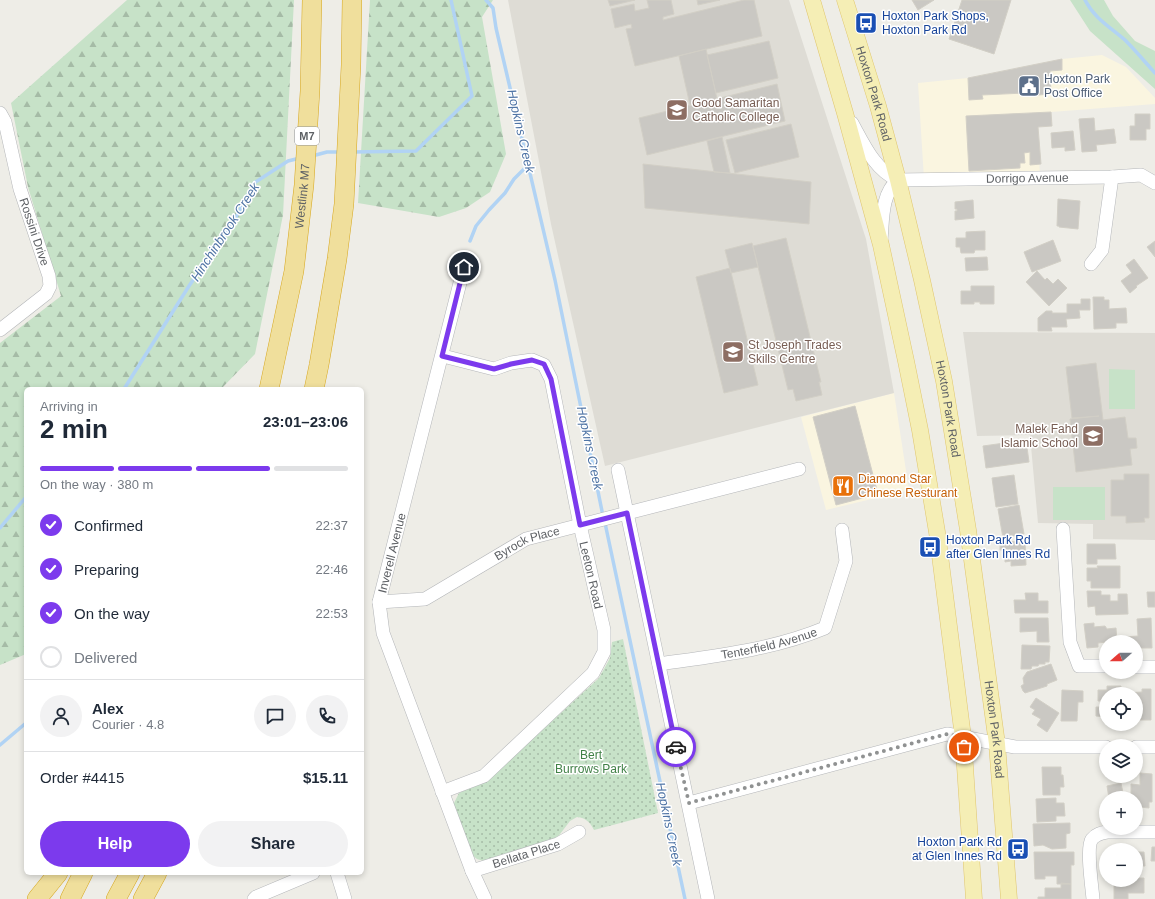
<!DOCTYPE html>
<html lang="en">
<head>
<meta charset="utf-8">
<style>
  body { margin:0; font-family:Arial,sans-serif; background:#f2f2f3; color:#1f2937; height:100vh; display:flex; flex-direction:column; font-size:15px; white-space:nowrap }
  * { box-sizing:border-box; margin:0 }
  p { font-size:13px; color:#747a83 }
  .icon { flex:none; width:22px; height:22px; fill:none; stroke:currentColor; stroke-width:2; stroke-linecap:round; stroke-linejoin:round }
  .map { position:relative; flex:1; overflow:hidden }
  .details { position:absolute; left:24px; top:387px; width:340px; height:488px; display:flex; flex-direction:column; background:#fff; border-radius:6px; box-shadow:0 2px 6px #0003 }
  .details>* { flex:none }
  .needle { width:26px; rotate:250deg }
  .buttons { position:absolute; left:1099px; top:635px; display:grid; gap:8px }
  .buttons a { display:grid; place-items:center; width:44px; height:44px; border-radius:50%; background:#fff; box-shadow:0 2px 6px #0003; font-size:20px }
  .pin { position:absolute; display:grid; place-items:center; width:34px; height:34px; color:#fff; margin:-17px; border:2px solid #fff; border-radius:50%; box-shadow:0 1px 4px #0007 }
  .courier { position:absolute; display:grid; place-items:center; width:40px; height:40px; margin:-20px; border:3px solid #7c3aed; border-radius:50%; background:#fff; color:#222; box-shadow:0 1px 5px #0007 }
  .head em { font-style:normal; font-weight:700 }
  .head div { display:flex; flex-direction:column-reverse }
  .head { display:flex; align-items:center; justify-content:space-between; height:68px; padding:0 16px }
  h1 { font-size:26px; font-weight:700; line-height:30px }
  .bar { display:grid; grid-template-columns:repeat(4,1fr); gap:6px 4px; align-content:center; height:48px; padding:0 16px }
  .bar i { height:5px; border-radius:3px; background:#e0e1e3 }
  .bar .selected { background:#7c3aed }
  .bar p { grid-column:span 4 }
  .line { display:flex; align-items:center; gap:10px; padding:0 16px; border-top:1px solid #e0e1e3 }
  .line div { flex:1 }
  .round { display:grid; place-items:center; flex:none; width:42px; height:42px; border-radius:21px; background:#f2f2f3 }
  ol { padding:0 16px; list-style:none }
  li { display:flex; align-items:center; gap:12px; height:44px }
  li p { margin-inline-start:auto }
  li .icon { padding:4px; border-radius:50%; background:#7c3aed; color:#fff; stroke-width:4 }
  li:last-child { color:#747a83 }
  li i { width:22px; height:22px; border:2px solid #e0e1e3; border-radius:50% }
  .primary-button { display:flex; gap:8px; margin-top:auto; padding:8px 16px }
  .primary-button a { flex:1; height:46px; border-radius:24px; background:#7c3aed; color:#fff; font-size:16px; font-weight:700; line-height:46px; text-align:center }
  .primary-button a+a { background:#f2f2f3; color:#1f2937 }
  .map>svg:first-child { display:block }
</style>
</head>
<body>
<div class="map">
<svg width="1155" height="899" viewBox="0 0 1155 899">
  <defs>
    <pattern id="forest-firs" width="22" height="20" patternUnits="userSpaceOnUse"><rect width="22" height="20" fill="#c7e2c8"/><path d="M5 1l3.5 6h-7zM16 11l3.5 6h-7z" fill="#a5bba6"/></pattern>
    <pattern id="park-dots" width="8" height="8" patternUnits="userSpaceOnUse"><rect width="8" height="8" fill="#c7e2c8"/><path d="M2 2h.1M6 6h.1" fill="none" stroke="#a5bba6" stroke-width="1.8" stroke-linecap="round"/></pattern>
  </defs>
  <rect width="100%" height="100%" fill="#eeede7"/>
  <path fill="#faf5e0" d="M1102,55L1126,67L1155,98V104L1051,112L1052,126L1038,127L1040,179H924L918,83L968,78L1062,59Z
    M894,393L909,490L826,510L801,417Z"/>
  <path fill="#dedcd5" d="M508,0H789L866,239L894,393L605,466L551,224Z
    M963,332L1155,333V540L1093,539V524L1038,523L1030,435L977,436Z"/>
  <path fill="#c7e2c8" d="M1070,0H1104L1113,16L1135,41L1155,51V89L1090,31Z
    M1109,369L1135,370V409H1109Z
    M1053,487H1105V520H1053Z"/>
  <path fill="url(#forest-firs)" d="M127,0H294L283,215L255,354L221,389H26V654L0,665V343L61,296L28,187L11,103Z
    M370,0H493L482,17L506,154L490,192L466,208L439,217L358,203Z"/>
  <path fill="url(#park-dots)" d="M623,639L658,813L594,830C590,822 586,818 577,817L570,821L557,838L487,862L477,859L472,855L454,807V803L459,793L490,778L599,678L610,658L612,642Z"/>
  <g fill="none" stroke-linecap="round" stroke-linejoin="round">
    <path stroke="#b1d3f4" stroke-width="3.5" d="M486,0L493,8L496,28L555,280L603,516
      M1085,0C1094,18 1110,27 1125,40C1135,50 1145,62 1155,73
      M352,152L416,151L472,96L451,0
      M312,156L327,152H341
      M470,241L476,226L489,210L505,193L514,179L528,165
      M124,389L189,286L235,219L254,183L288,161L300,158
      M605,523L685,899
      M0,528L26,497
      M0,745L26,723"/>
  </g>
  <path fill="#cac8c3" stroke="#d2cfc6" d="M608,0H635L610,6Z
    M647,0H671L674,14L663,17V20L744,0H754L762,36L635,66L626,29L632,28L631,24L615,28L611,9L634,4L635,11L649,8Z
    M697,0H720L698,5Z
    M912,0H934L918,10Z
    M962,0H1011L994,54L949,39Z
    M769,41L778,78L716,93L707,55Z
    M706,49L717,99L690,105L679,56Z
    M1062,59V70L1050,71L1051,94L1025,96V93L982,95L983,99L969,100L968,78Z
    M777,84L785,121L647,155L639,118Z
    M1051,112L1052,126L1038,127L1041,164L1030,165V152L1024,153L1025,163H1020V168L969,171L966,116Z
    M1135,114H1150V129H1146V140H1130V126H1135Z
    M1094,118L1095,131L1114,129L1116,143L1096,145L1097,151L1082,152L1079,119Z
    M791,124L799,157L735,173L726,140Z
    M1073,131L1075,150L1065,151V147L1052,148L1051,133Z
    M722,137L730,173L714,172L707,141Z
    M643,164L811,182L809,224L645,208Z
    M1058,199L1080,201L1078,229L1059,227V226H1057Z
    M973,200L974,218L955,220V211H957V209H955V202Z
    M985,231V250H975L974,253H961L960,247H956V238H966V232Z
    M786,238L821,382H819L822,395L796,401L793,389L788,390L753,246Z
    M1053,240L1061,261L1032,272L1024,252Z
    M1155,241V257L1147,247Z
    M752,243L758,267L731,273L725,250Z
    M987,257L988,270L966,271L965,258Z
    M1134,259L1148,278L1136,286L1137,287L1130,293L1121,281L1132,273L1126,265Z
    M730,268L758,385L724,393L696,277Z
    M1037,271L1045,280L1047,278L1053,284L1058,279L1067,288L1049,306L1026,282Z
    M971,286H994V304H980V302H974V304H961V291H971Z
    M1093,297H1104V300H1109V309L1126,308L1127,323H1116V328L1094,329Z
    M1081,299H1090V310H1079L1080,318L1066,319L1067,327H1051L1052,331H1038V318L1046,311H1052V313H1067V304H1081Z
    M1096,363L1103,420L1125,417L1128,438H1136L1137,448L1130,449L1132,465L1076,472L1070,419L1099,416L1072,418L1066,367Z
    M855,406L878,494L836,505L813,417Z
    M1026,440L1029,462L986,468L983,446Z
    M1124,474H1149V518H1144L1145,522L1126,523V516H1111V480H1124Z
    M1014,475L1018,504L996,507L992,478Z
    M1019,505L1024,534L1003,538L998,509Z
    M1025,541L1026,565L1011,566V561L1005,562V550H1000V542Z
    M1087,544H1115L1116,559H1097V564H1087Z
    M1097,566H1120V588H1091V581H1087V568H1098Z
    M1087,591H1101V595H1110V601H1118V594H1127L1128,614L1096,615L1095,606L1088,607Z
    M1147,592H1155V607H1148Z
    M1025,593H1038V601H1048V613H1015L1014,600H1026Z
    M1020,618H1048L1049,642H1037V631L1020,632Z
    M1151,618L1152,648H1136V642H1124V637L1138,636L1137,619Z
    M1094,623V627L1105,626L1107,629L1116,628L1117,641L1098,643V647L1087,648L1084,624Z
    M1022,645L1050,646L1049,662H1045V664H1039L1038,666H1032L1031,669H1021Z
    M1051,664L1057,680L1047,684V686L1025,693L1023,691L1021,686L1024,684L1023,678L1027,672Z
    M1107,686H1121V694H1106V717L1096,716V707H1101V701H1098V690H1107Z
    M1142,689H1151V720H1136V708H1138V703H1136V694H1125V693L1142,692Z
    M1062,690L1083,691V702H1078L1077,721H1061Z
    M1036,698L1059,713L1047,732L1037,725L1041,719L1032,714L1035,710L1030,707Z
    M1042,767H1061V775H1063L1064,787H1060V795H1043Z
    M1140,773L1152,774V802H1149V808L1140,807V816H1136V798H1131V784L1140,785Z
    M1121,783L1124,798H1109L1107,786Z
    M1056,798V803H1064L1065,816H1056V821L1037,822L1036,799Z
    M1070,823V833L1066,834V848L1052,849L1043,845L1034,846L1033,824Z
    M1152,847H1155V861H1151Z
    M1034,852H1074V865H1071V884H1057V876H1045V879H1035Z
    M1136,852H1144L1145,866H1136Z
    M1136,878H1144V893H1128V899H1114V880H1136Z
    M1061,883L1071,884V899H1038V897H1045V888H1061Z"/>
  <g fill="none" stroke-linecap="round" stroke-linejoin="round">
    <g stroke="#b4b6b9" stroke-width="14">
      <g id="minor">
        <path id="s1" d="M0,113L5,122L20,189L49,276L50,286L46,294L0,330"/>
        <path id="s2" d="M852,123C864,145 875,170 898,180L1112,177L1141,175L1155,183"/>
        <path d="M881,240C883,220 881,194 898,180"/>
        <path d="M1091,264L1102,250L1112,177"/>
        <path d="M464,267L379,602L383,633L472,871L485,899"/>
        <path d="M618,470L708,899"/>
        <path d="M1063,529L1070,642L1079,666H1106"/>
        <path id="s3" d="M379,602L425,599L526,539L799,469"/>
        <path id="s4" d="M659,664C715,656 772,650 825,628L846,561L842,530"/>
        <path d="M1136,667H1155"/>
        <path d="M1136,747H1155"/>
        <path d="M442,792L484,776L593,673L604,652V630L580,525L551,379L544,365L532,360L511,363L494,369L443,356"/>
        <path d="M689,803L947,734L1015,747H1106"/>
        <path id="s5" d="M472,871L558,844L579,832"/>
        <path d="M337,873L345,899"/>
        <path d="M254,899L256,897L313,873"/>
        <path d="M1093,899C1092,887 1086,847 1092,839C1096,834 1101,833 1107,832H1155"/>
      </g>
    </g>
    <g stroke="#e0c66e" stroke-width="17">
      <g id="major">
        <path d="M812,0L845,113L881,245L906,361L920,430L937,532L963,737L974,899"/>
        <path id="s6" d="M845,0L878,106L898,180L922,280L944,381L968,530L997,744L1009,899"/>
      </g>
    </g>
    <g stroke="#d7a71e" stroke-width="20">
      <g id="highway">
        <path id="s7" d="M269,389L294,271L304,185L310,91L312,0"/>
        <path d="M314,389L319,365L337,259L344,204L351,65L352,0"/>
        <path d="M37,899L58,873"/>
        <path d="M70,899L83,873"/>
        <path d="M116,899L130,873"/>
        <path d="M143,899L157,873"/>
      </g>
    </g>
    <use href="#minor" stroke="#fff" stroke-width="13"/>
    <use href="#major" stroke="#f5eeb5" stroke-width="16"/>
    <use href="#highway" stroke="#f0df9c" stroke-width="19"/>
  </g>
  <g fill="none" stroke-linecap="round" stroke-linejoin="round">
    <path stroke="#909292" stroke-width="4" stroke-dasharray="0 7.2" d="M676,747L689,803L947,734L963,737L964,747"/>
    <path stroke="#7c3aed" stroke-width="5" d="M464,267L442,356L494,369L511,364L532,360L544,364L551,379L580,525L627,513L676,747"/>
  </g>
  <defs>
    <g id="bus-square" transform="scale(1.15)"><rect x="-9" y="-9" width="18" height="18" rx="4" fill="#1a4fb4" stroke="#fff"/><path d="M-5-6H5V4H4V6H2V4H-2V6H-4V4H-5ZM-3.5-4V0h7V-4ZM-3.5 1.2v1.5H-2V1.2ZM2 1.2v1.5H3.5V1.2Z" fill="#fff"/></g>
    <g id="civic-square" transform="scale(1.15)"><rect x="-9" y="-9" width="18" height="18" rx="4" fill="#5c6f8a" stroke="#fff"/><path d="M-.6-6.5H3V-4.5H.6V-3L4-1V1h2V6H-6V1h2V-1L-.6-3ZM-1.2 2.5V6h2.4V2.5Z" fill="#fff"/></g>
    <g id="school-square" transform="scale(1.15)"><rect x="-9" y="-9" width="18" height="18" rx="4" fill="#8d6e63" stroke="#fff"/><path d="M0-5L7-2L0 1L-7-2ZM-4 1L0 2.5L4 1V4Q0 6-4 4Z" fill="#fff"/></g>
    <g id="restaurant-square" transform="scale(1.15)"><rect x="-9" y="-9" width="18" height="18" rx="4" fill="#e8710a" stroke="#fff"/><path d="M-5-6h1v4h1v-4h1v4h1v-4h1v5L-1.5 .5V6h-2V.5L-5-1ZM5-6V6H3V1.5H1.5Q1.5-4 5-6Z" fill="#fff"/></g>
  </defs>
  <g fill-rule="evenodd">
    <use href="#bus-square" x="866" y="23"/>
    <use href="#civic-square" x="1029" y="86"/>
    <use href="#school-square" x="677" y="110"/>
    <use href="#school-square" x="733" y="352"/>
    <use href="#school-square" x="1093" y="436"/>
    <use href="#restaurant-square" x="843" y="486"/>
    <use href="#bus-square" x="930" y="547"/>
    <use href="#bus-square" x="1018" y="849"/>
  </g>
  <g text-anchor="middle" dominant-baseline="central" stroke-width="3" stroke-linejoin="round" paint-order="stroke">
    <rect fill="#fff" stroke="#8e9093" stroke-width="1" x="295" y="127" width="24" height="18" rx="3"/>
    <g font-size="11" font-weight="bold" fill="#5e6165">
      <text x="307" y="136">M7</text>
    </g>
    <g font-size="12" fill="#164399" stroke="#fff" text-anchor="start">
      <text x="882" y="16">Hoxton Park Shops,<tspan x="882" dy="14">Hoxton Park Rd</tspan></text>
      <text x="946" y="540">Hoxton Park Rd<tspan x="946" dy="14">after Glen Innes Rd</tspan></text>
      <text x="1002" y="842" text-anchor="end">Hoxton Park Rd<tspan x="1002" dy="14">at Glen Innes Rd</tspan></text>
    </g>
    <g font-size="12" fill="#4e5e75" stroke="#fff" text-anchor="start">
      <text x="1044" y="79">Hoxton Park<tspan x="1044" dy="14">Post Office</tspan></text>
    </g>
    <g font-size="12" fill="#5e6165" stroke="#fff">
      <text stroke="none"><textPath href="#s6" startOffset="98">Hoxton Park Road</textPath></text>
      <text stroke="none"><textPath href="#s2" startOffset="204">Dorrigo Avenue</textPath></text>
      <text stroke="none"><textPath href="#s7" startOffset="196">Westlink M7</textPath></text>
      <text stroke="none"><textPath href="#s1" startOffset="124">Rossini Drive</textPath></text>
      <text stroke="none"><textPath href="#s6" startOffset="422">Hoxton Park Road</textPath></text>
      <text stroke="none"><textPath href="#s3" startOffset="163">Byrock Place</textPath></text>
      <text transform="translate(392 553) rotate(-76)">Inverell Avenue</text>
      <text transform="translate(591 575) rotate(77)">Leeton Road</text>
      <text stroke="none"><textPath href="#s4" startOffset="112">Tenterfield Avenue</textPath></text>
      <text stroke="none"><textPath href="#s6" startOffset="746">Hoxton Park Road</textPath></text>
      <text stroke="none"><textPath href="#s5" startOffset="57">Bellata Place</textPath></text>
    </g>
    <g font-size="12" fill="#785e54" stroke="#fff" text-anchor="start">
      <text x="692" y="103">Good Samaritan<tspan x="692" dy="14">Catholic College</tspan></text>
      <text x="748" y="345">St Joseph Trades<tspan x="748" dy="14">Skills Centre</tspan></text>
      <text x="1078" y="429" text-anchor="end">Malek Fahd<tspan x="1078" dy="14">Islamic School</tspan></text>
    </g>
    <g font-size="12" fill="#c56008" stroke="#fff" text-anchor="start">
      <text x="858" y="479">Diamond Star<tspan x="858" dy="14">Chinese Resturant</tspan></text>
    </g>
    <g font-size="12" fill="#418147" stroke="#fff">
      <text x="591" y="755">Bert<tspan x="591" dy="14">Burrows Park</tspan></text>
    </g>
    <g font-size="13" font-style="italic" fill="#4f74a5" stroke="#fff">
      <text transform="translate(521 131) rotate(77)">Hopkins Creek</text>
      <text transform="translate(225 232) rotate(-57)">Hinchinbrook Creek</text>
      <text transform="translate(590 448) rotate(78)">Hopkins Creek</text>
      <text transform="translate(669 824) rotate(78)">Hopkins Creek</text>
    </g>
  </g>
</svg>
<div class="buttons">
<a><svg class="needle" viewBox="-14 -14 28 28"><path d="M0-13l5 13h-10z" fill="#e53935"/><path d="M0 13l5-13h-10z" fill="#747a83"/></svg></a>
<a><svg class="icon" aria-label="locate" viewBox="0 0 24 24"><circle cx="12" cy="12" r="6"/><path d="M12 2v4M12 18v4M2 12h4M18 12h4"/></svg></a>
<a><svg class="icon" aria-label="layers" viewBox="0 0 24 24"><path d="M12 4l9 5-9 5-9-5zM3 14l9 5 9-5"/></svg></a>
<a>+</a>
<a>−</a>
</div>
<div class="pin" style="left:964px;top:747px;background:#ea580c"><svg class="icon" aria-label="bag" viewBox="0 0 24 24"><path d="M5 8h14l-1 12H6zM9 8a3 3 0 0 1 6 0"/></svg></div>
<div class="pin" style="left:464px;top:267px;background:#1f2937"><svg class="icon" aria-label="home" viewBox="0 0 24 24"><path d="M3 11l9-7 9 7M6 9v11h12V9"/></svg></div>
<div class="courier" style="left:676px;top:747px"><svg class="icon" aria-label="car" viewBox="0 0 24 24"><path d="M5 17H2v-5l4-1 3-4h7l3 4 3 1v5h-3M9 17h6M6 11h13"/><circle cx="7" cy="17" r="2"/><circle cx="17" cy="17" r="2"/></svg></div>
<section class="details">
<div class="head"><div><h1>2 min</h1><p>Arriving in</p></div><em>23:01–23:06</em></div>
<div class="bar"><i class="selected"></i><i class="selected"></i><i class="selected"></i><i></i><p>On the way · 380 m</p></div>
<ol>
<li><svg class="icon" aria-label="check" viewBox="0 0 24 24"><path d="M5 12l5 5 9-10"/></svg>Confirmed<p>22:37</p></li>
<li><svg class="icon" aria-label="check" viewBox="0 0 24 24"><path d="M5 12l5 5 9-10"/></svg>Preparing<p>22:46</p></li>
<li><svg class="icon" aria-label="check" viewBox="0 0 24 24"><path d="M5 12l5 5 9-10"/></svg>On the way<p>22:53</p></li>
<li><i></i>Delivered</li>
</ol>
<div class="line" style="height:72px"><a class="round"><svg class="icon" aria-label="person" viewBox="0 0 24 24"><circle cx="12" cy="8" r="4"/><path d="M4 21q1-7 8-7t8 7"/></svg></a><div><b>Alex</b><p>Courier · 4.8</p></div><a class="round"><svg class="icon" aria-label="chat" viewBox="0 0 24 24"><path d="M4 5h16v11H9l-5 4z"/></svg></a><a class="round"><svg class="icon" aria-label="phone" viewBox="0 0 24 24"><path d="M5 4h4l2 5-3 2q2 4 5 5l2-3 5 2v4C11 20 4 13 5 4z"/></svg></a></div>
<div class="line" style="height:52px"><div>Order #4415</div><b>$15.11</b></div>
<div class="primary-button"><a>Help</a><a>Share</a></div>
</section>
</div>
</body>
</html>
